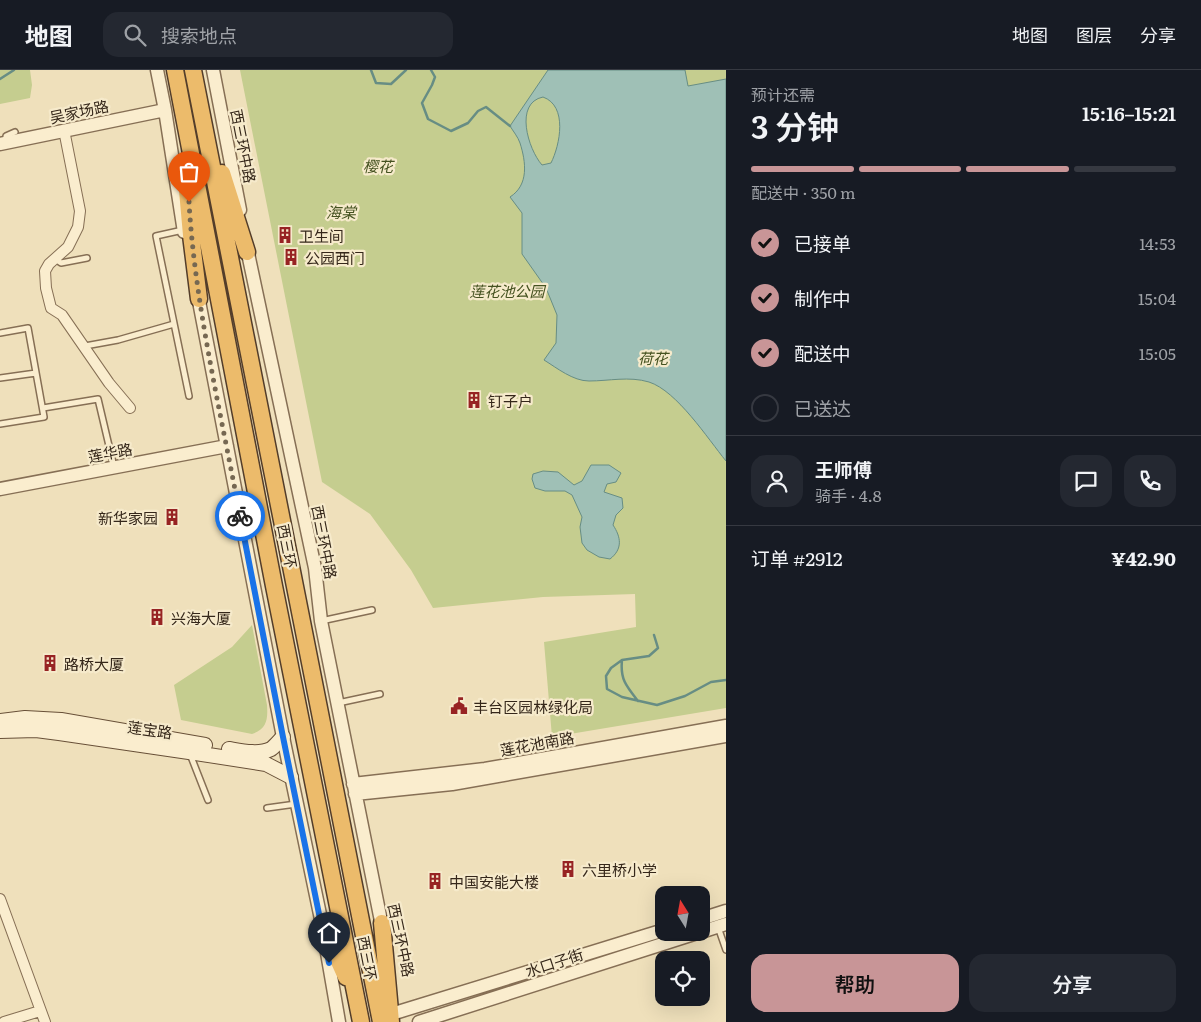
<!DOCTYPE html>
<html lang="zh">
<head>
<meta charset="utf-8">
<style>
  body { margin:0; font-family:Literata,"Noto Sans SC",serif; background:#242831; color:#f1f3f6; height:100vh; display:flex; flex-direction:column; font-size:19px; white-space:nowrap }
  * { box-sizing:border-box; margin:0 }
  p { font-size:16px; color:#9ea1a6 }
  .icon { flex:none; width:28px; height:28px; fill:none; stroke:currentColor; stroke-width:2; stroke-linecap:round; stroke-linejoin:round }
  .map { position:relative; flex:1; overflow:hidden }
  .drawer { display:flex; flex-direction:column; background:#171b24; width:475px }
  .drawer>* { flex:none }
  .needle { width:32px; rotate:349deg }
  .buttons { position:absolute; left:655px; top:816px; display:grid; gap:10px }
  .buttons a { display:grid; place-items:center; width:55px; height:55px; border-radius:10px; background:#171b24; box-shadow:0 5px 20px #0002; font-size:25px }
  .pin { position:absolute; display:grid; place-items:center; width:42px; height:42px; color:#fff; margin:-51px -21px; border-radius:50% 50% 50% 0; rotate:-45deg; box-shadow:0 0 5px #0007 }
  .pin .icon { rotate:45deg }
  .courier { position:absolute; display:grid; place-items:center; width:50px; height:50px; margin:-25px; border:4px solid #1a73e8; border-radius:50%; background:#fff; color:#222; box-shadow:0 1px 6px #0007 }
  .head em { font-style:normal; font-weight:600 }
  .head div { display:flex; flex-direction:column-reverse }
  .head { display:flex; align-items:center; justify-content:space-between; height:85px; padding:0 25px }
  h1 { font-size:32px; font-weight:600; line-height:38px }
  .bar { display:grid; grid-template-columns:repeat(4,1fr); gap:8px 5px; align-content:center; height:60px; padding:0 25px }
  .bar i { height:6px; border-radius:4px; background:#363941 }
  .bar .selected { background:#c89597 }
  .bar p { grid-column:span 4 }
  .line { display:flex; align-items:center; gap:12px; padding:0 25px; border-top:1px solid #363941 }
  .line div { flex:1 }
  .round { display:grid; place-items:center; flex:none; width:52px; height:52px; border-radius:15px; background:#242831 }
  ol { padding:0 25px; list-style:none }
  li { display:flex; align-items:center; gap:15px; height:55px }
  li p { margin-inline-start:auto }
  li .icon { padding:5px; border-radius:50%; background:#c89597; color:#111; stroke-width:4 }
  li:last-child { color:#9ea1a6 }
  li i { width:28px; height:28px; border:2px solid #363941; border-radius:50% }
  .primary-button { display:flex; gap:10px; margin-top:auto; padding:10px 25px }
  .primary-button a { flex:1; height:58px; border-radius:15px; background:#c89597; color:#111; font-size:20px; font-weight:600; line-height:58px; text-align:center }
  .primary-button a+a { background:#242831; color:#f1f3f6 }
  header { display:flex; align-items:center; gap:30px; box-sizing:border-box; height:70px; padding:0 25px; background:#171b24; border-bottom:1px solid #363941 }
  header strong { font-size:24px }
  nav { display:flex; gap:28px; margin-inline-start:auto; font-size:18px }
  .search { width:350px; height:45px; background:#242831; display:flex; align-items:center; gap:12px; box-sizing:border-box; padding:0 18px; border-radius:15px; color:#9ea1a6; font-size:19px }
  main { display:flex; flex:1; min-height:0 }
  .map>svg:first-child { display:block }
</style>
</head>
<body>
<header>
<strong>地图</strong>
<div class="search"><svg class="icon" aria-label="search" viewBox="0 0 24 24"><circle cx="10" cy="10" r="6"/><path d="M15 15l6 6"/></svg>搜索地点</div>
<nav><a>地图</a><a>图层</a><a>分享</a></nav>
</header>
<main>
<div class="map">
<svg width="726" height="952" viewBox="0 0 726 952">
  <rect width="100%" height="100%" fill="#efe0bb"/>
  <path fill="#c5cd8f" d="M0,0H30L32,15L30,28L0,34Z
    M240,0H726V638L552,667L544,572L636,557L635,524L543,527L433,538L411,500L370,444L322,412Z
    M252,555L267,635C268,649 267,659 252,664L181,650L174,615L232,577Z"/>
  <path fill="#9fc0b6" stroke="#678d84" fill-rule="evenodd" d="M548,0H685L688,16L726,9V391C708,369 677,321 649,312C629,306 609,311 589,311C573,311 557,298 544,290L556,273L557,245L546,218L522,184V143L510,127C529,115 526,92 520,73C518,67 513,61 510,56ZM543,27C568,36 560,75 551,93L542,95C528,79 514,33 543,27Z
    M591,395H609L621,403L616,412L607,414L604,422L622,428L623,438L616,445L613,455C621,467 623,479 610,489L599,487L587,480L582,473L580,457L582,447L572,425L565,421H545L535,418L532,409L533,404L543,401L558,402L574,415L582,411Z"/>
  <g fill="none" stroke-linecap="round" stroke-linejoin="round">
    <path stroke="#678d84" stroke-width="2.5" d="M371,0L376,13L391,14L406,0
      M431,0L435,7L432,15L422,33L428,49L451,61L468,53L478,41L486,37L510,56
      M0,9L14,0
      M654,565L658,578L649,586L622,590L611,598L606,606L607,619L622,627L657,635L685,626L711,612L726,610
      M622,590C620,609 626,616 638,631"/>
    <g stroke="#866f55" stroke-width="8">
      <path id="service" d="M6,72V66L15,62
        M183,160L156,166L189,326
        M55,189L61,193L87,188
        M0,263L28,258L44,347L0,354
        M85,276L118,270L174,254
        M0,308L36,303
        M43,338L98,329L114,397
        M321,551L372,540
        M338,633L380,624
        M190,684L208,730
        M267,738L296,734
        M718,857L726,880"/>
    </g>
    <g stroke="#866f55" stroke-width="12">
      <path id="minor" d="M64,60L80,141L78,157L68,177L49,194L45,201L46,218L51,238L62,245L109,313L130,338
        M0,829L45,952
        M4,952L40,941"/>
    </g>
    <g stroke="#866f55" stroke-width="15">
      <path id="tertiary" d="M157,0L165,40L184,162
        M213,0L240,140
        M0,74L165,40
        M246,174L315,498L321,551L383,861
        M197,221L283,667L322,854L339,952
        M0,419L227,376
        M353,714L485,699L726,656
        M355,724L452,714L726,666
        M701,849L726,841
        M701,862L726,854
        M398,942L664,860
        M419,952L700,862"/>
    </g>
    <g stroke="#685038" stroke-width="16">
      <path id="secondary" d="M0,651L25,648L61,650L205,675
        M0,661L36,660L59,663L189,682L266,694L291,707
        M229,679C241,681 259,685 271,679C275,676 279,671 283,667"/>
    </g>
    <g stroke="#533d2a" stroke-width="19">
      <path id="trunk" d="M175,0L274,516L361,952
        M193,0L381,952
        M222,103L247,182
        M186,109L191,165L199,229
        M382,853L391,952
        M322,854L346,907"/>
    </g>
    <use href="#service" stroke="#faedce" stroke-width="5"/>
    <use href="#minor" stroke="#faedce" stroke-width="10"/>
    <use href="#tertiary" stroke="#faedce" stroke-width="12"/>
    <use href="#secondary" stroke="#faedce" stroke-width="14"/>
    <use href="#trunk" stroke="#ecbb6b" stroke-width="16"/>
  </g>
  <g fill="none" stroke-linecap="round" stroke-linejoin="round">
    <path stroke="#766852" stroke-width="5" stroke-dasharray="0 9" d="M189,132C195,236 221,343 240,446"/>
    <path stroke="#1a73e8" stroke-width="6" d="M240,446L283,667L329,893"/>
  </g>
  <defs>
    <g id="building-bare" transform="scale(1.35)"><path d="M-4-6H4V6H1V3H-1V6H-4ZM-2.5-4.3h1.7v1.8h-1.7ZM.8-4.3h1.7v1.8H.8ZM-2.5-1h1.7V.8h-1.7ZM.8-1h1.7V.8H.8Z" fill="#972323" stroke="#f6eacb" stroke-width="2.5" paint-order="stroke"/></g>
    <g id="civic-bare" transform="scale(1.35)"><path d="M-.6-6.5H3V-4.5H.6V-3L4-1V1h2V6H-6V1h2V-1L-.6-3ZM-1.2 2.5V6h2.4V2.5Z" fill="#972323" stroke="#f6eacb" stroke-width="2.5" paint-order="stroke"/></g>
  </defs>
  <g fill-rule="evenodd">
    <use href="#building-bare" x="285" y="165"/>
    <use href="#building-bare" x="291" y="187"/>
    <use href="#building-bare" x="474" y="330"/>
    <use href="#building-bare" x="172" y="447"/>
    <use href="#building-bare" x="157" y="547"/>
    <use href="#building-bare" x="50" y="593"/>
    <use href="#civic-bare" x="459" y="636"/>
    <use href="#building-bare" x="568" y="799"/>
    <use href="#building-bare" x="435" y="811"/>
  </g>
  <g text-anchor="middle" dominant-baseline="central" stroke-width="4.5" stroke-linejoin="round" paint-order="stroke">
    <g font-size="15" fill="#35271a" stroke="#f6eacb">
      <text transform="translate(79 41) rotate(-12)">吴家场路</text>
      <text transform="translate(244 76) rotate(79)">西三环中路</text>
      <text transform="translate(110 382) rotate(-11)">莲华路</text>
      <text transform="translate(325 472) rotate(79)">西三环中路</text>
      <text transform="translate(288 476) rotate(79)">西三环</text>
      <text transform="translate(150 659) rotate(8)">莲宝路</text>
      <text transform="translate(537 673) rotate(-10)">莲花池南路</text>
      <text transform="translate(402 870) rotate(78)">西三环中路</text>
      <text transform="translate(368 888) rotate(79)">西三环</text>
      <text transform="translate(554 892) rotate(-18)">水口子街</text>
    </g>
    <g font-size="15" font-style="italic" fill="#455220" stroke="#f6eacb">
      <text x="378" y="95">樱花</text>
      <text x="341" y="141">海棠</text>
      <text x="507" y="220">莲花池公园</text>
      <text x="653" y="287">荷花</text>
    </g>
    <g font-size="15" fill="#35271a" stroke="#f6eacb" text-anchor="start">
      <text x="299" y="165">卫生间</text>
      <text x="305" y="187">公园西门</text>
      <text x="488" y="330">钉子户</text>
      <text x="158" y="447" text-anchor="end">新华家园</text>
      <text x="171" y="547">兴海大厦</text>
      <text x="64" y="593">路桥大厦</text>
      <text x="473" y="636">丰台区园林绿化局</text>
      <text x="582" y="799">六里桥小学</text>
      <text x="449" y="811">中国安能大楼</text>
    </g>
  </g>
</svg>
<div class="buttons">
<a><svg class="needle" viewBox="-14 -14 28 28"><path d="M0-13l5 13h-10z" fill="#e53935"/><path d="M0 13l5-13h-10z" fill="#9ea1a6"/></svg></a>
<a><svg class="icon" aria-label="locate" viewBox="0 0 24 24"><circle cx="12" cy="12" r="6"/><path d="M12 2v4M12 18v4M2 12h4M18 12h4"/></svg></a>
</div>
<div class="pin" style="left:189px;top:132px;background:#ea580c"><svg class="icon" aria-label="bag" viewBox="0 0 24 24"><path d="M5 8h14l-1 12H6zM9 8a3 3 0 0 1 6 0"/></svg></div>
<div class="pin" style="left:329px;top:893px;background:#1f2937"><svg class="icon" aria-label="home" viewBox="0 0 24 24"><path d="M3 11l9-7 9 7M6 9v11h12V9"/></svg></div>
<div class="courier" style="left:240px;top:446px"><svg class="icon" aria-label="bike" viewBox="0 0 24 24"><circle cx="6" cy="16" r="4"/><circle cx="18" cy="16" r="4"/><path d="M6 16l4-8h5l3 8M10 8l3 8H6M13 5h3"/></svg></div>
</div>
<section class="drawer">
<div class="head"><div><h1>3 分钟</h1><p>预计还需</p></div><em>15:16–15:21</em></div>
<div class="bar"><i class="selected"></i><i class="selected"></i><i class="selected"></i><i></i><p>配送中 · 350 m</p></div>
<ol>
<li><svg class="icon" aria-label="check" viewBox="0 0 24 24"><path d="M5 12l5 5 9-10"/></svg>已接单<p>14:53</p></li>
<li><svg class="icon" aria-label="check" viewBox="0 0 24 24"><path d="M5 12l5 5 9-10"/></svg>制作中<p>15:04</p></li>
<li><svg class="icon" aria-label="check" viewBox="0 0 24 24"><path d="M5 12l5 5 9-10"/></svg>配送中<p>15:05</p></li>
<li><i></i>已送达</li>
</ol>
<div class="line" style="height:90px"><a class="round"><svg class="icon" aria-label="person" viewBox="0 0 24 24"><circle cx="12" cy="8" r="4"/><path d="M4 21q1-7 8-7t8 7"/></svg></a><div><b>王师傅</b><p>骑手 · 4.8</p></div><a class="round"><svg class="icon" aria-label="chat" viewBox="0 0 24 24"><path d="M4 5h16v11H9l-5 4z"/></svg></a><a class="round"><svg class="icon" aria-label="phone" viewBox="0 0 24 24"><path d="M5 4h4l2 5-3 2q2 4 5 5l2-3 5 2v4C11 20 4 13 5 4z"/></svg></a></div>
<div class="line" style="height:65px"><div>订单 #2912</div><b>¥42.90</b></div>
<div class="primary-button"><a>帮助</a><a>分享</a></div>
</section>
</main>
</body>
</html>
